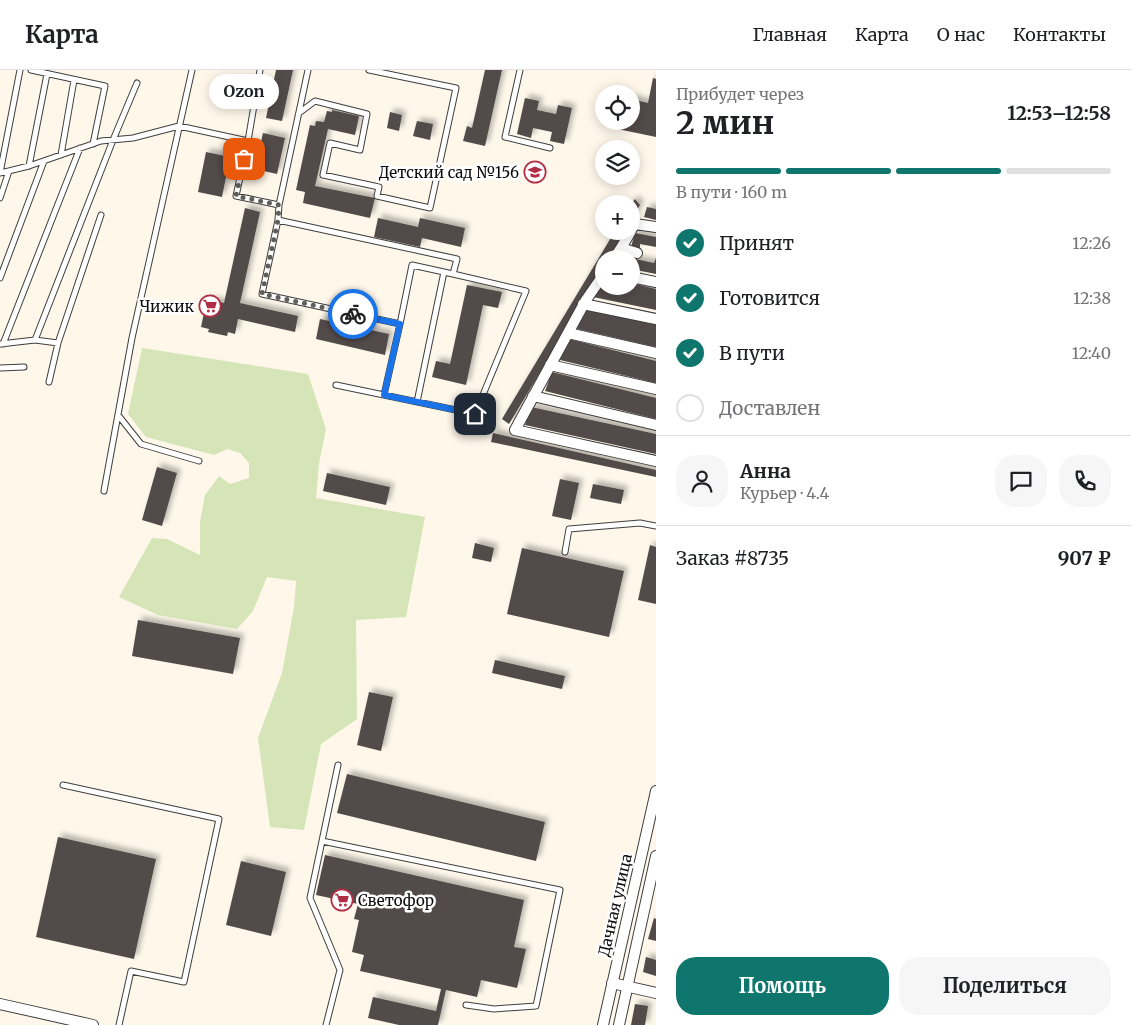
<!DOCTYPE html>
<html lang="ru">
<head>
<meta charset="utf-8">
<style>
  body { margin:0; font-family:Merriweather,serif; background:#f6f6f6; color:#202124; height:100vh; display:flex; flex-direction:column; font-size:19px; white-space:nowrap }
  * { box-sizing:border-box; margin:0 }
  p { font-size:16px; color:#757577 }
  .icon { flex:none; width:28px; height:28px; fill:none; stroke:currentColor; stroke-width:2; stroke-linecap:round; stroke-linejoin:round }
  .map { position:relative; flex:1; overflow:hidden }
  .panel { display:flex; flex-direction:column; background:#fff; width:475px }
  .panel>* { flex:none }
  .tools { position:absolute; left:595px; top:15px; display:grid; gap:10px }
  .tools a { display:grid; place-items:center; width:45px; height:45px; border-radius:50%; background:#fff; box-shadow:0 2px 12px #0003; font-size:25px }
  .pin { position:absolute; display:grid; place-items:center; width:42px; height:42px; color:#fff; margin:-21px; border-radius:10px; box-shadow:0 2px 8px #0006 }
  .courier { position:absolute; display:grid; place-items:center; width:50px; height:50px; margin:-25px; border:4px solid #1a73e8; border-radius:50%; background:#fff; color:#222; box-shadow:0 1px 6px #0007 }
  .bubble { position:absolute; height:35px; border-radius:18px; background:#fff; box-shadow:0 2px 12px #0003; font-size:16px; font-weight:700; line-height:35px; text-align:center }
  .summary em { font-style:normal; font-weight:700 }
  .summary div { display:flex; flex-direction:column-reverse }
  .summary { display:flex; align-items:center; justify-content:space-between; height:85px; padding:0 20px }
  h1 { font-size:32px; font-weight:700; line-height:38px }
  .bar { display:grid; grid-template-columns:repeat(4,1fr); gap:8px 5px; align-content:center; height:60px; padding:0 20px }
  .bar i { height:6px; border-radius:4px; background:#e0e0e0 }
  .bar .selected { background:#0f766e }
  .bar p { grid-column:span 4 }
  .line { display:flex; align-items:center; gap:12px; padding:0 20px; border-top:1px solid #e0e0e0 }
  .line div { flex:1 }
  .round { display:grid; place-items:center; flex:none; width:52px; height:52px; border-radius:20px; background:#f6f6f6 }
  ol { padding:0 20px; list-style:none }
  li { display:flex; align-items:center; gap:15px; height:55px }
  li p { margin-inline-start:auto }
  li .icon { padding:5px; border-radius:50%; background:#0f766e; color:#fff; stroke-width:4 }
  li:last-child { color:#757577 }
  li i { width:28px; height:28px; border:2px solid #e0e0e0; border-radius:50% }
  .action { display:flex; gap:10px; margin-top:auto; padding:10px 20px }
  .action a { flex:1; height:58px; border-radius:20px; background:#0f766e; color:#fff; font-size:20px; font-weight:700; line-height:58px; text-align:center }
  .action a+a { background:#f6f6f6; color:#202124 }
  header { display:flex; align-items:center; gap:30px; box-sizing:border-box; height:70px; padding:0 25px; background:#fff; border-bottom:1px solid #e0e0e0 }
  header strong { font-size:24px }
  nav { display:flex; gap:28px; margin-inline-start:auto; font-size:18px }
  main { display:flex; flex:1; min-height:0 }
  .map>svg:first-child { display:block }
</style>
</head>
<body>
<header>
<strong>Карта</strong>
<nav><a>Главная</a><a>Карта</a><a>О нас</a><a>Контакты</a></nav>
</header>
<main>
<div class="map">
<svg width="656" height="955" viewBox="0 0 656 955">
  <defs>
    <filter id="shadow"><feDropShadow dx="4" dy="-4" stdDeviation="2.5" flood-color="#0004"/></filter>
  </defs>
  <rect width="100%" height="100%" fill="#fef7ea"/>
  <path fill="#d5e5b7" d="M142,278L308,304L326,359L319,394L316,428L425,447L406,547L356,550L357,649L321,674L304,760L270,757L258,668L282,603L294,537L296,511L267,507L253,541L237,559L158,545L119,527L152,468L167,469L200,485V452L205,425L219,406L230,414L249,408V393L240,383L227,379L214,385L146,367L128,344Z"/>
  <path fill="#534b48" filter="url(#shadow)" d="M276,0H293L282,51L266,48Z
    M485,0H502L485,76L463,71L467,56L472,58Z
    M653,8L656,9V67L608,57L610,51H631V29L648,33Z
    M525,28L539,31L537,40L556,44L558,35L572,38L564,74L550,71L552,62L533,58L531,68L517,64Z
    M332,40L359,46L355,65L328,59L315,116L375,128L370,148L303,133L305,122L296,120L310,55L315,56L316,51L324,52L327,41L332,42Z
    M390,42L402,45L399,61L387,58Z
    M417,51L433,54L430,70L413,66Z
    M263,63L285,68L277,104L255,99Z
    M206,82L230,87L222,127L198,122Z
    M635,129L640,135L631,150V134Z
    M647,137L656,139V150L644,147Z
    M245,138L260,142L240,233L298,246L295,262L238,249L235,264L228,262L227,266L208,262L209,259L201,257L207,229L224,233Z
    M378,148L418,157L420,148L465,158L461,177L422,168L420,177L374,167Z
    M615,161H625L608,189H604V196L509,354L502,349Z
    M635,163L656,167V177L640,174V178L631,177Z
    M631,188L654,193L656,188V204L631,199Z
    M604,209V216H631V213L656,219V240L593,227Z
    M467,215L502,222L498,238L483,235L466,315L432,307L436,291L450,294Z
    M584,239L656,255V277L577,259Z
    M320,249L389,264L385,285L316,269Z
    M569,269L656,291V313L560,290Z
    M552,302L656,328V349L545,321Z
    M531,337L656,364V384L525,355Z
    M493,363L656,400V407L491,372Z
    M157,397L177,403L162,456L142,450Z
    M327,403L390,417L386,435L323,421Z
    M560,409L579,413L571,450L552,446Z
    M593,414L624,420L621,434L590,428Z
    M475,473L494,478L491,492L472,488Z
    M650,475L656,477V534L638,530Z
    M522,478L624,501L609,567L507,544Z
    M138,550L240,568L233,604L132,586Z
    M495,590L565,606L562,619L492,603Z
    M369,622L393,627L381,681L357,675Z
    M347,704L545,752L536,791L337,743Z
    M58,767L156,789L134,889L36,867Z
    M325,785L524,830L514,877L526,879L517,918L481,910L477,927L446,920L438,955H399L368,948L373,927L436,941L441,919L360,901L364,885L352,882L359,850L354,849L358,834L316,825Z
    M241,791L286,802L271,866L226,855Z
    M654,848L656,849V871L648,869Z
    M646,887L656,890V906L643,902Z
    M635,934L648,936L645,955H631Z"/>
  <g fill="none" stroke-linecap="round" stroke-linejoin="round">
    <g stroke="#3e3e3e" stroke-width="7">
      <path id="lane" d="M31,0L105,16L93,74
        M260,0L248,71L236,126L279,135
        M520,0L505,67L550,78
        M299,43L315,31L367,44L360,80L330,73L323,105L379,117L377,126L430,138L456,18L369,0
        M61,85L74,10
        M29,96L47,4
        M0,103L29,96L101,71L133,68L179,56L248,71
        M0,103L20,0
        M0,128L9,101
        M278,150L457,189L453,204L412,195L400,254L262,224L278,150L279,135L308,0
        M0,208L44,91
        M35,270L113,70L137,13
        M0,274L35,270L58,273
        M3,274L80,78
        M0,298L24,297
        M49,312L58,273L101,145
        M336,315L475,344L526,221L453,204
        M384,325L400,254
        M417,332L444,202
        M118,345L141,374L199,391
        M104,421L132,268L192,0
        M565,482L569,459L640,453L656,456
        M338,695L322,771L560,820L536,936L494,939L466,935
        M63,715L219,749L184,912L131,901L119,955
        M322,771L310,828L340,900L326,955"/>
    </g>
    <g stroke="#3e3e3e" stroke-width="12">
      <path id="street" d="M631,160L635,154L656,157
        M631,161L621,178L637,183
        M614,189L621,178
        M604,204L586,230L515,360L656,391
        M631,207L656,212
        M583,234L656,249
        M568,263L656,283
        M550,295L656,319
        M533,326L656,355
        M612,913L656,923
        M0,934L93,955
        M603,955L656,721
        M619,955L656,786"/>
    </g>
    <use href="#lane" stroke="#fff" stroke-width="5"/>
    <use href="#street" stroke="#fff" stroke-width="10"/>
  </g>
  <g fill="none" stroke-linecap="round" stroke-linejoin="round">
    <path stroke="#605e59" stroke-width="5" stroke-dasharray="0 9" d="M244,89L236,126L279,135L278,150L262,224L353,244"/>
    <path stroke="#1a73e8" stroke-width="6" d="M353,244L400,254L384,325L475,344"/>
  </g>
  <defs>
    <g id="school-ring" transform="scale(1.125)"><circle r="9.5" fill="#fff" stroke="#b12d45" stroke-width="1.5"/><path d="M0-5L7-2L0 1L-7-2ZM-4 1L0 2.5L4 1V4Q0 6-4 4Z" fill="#b12d45"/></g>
    <g id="supermarket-ring" transform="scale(1.125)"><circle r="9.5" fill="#fff" stroke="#b12d45" stroke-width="1.5"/><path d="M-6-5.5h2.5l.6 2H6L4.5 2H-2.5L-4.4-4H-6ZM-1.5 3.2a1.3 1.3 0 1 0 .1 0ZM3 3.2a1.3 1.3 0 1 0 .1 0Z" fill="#b12d45"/></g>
  </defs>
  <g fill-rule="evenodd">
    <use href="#school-ring" x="535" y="102"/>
    <use href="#supermarket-ring" x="210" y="236"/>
    <use href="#supermarket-ring" x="342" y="830"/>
  </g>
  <g text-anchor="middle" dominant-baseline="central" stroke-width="5" stroke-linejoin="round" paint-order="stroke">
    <g font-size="15" fill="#0b0b0b" stroke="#fff" text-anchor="end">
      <text x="519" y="102">Детский сад №156</text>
      <text x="194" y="236">Чижик</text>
      <text x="358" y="830" text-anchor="start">Светофор</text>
    </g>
    <g font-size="15" fill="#0b0b0b" stroke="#fff">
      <text transform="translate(615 835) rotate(-77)">Дачная улица</text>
    </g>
  </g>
</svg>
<div class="tools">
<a><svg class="icon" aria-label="locate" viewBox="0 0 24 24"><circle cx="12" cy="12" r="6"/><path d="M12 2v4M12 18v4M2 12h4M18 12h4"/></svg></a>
<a><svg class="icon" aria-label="layers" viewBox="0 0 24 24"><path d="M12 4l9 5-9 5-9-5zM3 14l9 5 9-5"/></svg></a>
<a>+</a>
<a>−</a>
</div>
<div class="pin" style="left:244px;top:89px;background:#ea580c"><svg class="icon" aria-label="bag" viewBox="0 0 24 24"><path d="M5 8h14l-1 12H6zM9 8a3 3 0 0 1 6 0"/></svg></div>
<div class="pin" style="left:475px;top:344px;background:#1f2937"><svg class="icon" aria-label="home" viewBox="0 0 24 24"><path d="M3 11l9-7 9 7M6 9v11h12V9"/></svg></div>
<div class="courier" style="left:353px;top:244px"><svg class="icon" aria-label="bike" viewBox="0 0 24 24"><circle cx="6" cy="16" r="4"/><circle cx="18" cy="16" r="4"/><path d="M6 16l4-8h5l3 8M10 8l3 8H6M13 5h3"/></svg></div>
<div class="bubble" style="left:209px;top:4px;width:70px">Ozon</div>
</div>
<section class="panel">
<div class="summary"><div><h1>2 мин</h1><p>Прибудет через</p></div><em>12:53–12:58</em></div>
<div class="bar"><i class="selected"></i><i class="selected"></i><i class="selected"></i><i></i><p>В пути · 160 m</p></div>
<ol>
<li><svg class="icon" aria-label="check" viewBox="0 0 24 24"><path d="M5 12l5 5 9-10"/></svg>Принят<p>12:26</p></li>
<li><svg class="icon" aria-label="check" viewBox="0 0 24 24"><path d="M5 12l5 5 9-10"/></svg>Готовится<p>12:38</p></li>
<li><svg class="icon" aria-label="check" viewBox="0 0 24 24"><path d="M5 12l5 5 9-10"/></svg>В пути<p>12:40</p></li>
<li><i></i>Доставлен</li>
</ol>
<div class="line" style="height:90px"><a class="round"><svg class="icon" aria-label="person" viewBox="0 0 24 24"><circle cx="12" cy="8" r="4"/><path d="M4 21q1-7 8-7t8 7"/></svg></a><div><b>Анна</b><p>Курьер · 4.4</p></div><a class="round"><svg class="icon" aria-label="chat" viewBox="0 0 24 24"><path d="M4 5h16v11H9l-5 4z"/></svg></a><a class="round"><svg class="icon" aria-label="phone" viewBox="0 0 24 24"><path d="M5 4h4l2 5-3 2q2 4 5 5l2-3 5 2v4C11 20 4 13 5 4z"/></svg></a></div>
<div class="line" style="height:65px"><div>Заказ #8735</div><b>907 ₽</b></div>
<div class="action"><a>Помощь</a><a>Поделиться</a></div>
</section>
</main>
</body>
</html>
